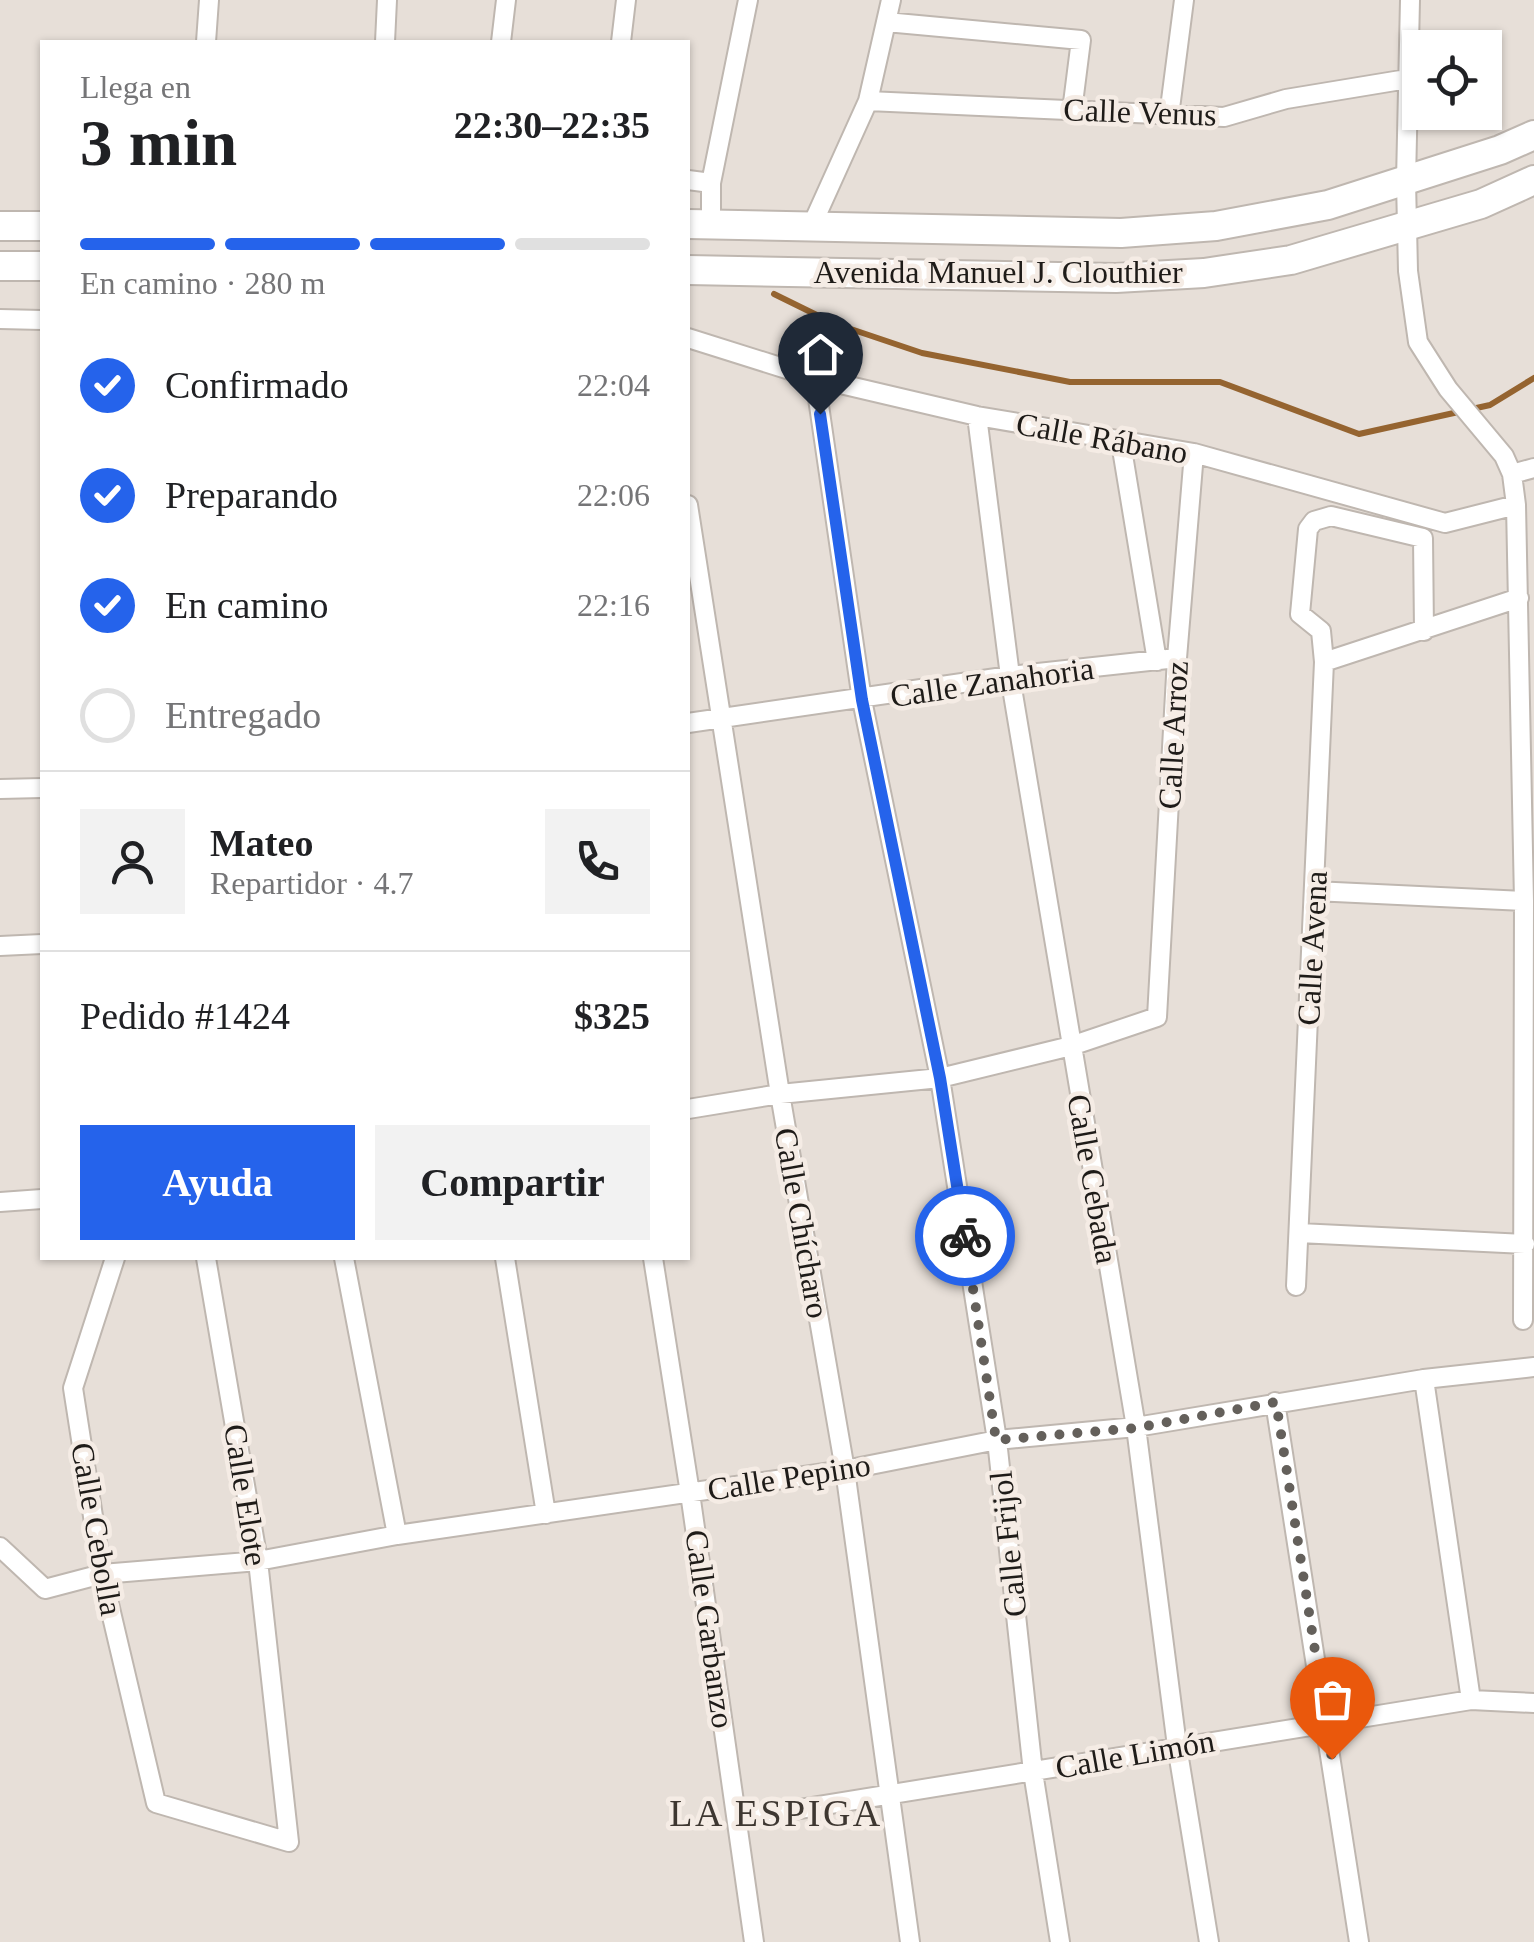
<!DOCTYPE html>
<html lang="es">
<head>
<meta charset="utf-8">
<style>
  body { margin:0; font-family:"Times New Roman",serif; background:#f2f2f2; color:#202124; height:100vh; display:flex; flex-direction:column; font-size:38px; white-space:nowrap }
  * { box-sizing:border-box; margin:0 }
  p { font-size:32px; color:#757577 }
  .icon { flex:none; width:55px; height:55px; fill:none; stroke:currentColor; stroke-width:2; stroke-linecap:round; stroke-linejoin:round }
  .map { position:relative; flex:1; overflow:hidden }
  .drawer { position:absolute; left:40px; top:40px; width:650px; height:1220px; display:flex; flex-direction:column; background:#fff; border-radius:0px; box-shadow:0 2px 8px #0004 }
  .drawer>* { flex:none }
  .tools { position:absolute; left:1402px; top:30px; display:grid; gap:20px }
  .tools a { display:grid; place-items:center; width:100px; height:100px; border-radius:0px; background:#fff; box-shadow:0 2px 8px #0004; font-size:50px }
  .pin { position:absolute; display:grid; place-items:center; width:85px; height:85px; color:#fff; margin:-102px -42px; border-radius:50% 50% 50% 0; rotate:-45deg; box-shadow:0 0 10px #0007 }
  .pin .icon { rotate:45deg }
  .courier { position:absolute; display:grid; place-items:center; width:100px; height:100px; margin:-50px; border:8px solid #2563eb; border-radius:50%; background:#fff; color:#222; box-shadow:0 2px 12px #0007 }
  .headline em { font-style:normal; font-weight:700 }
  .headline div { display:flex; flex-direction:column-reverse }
  .headline { display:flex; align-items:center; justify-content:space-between; height:170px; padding:0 40px }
  h1 { font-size:65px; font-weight:700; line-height:75px }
  .bar { display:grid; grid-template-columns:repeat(4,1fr); gap:15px 10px; align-content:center; height:120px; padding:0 40px }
  .bar i { height:12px; border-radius:8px; background:#e0e0e0 }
  .bar .active { background:#2563eb }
  .bar p { grid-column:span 4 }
  .line { display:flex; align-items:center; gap:25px; padding:0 40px; border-top:2px solid #e0e0e0 }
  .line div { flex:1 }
  .round { display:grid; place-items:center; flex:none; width:105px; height:105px; border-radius:0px; background:#f2f2f2 }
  ol { padding:0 40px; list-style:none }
  li { display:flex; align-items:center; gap:30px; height:110px }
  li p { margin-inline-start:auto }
  li .icon { padding:10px; border-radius:50%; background:#2563eb; color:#fff; stroke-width:4 }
  li:last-child { color:#757577 }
  li i { width:55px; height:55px; border:5px solid #e0e0e0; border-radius:50% }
  .cta { display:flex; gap:20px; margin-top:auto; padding:20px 40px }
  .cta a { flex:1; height:115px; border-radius:0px; background:#2563eb; color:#fff; font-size:40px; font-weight:700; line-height:115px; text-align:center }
  .cta a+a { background:#f2f2f2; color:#202124 }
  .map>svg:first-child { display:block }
</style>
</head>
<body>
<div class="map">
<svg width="1534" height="1942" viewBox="0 0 1534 1942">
  <rect width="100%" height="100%" fill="#e7dfd8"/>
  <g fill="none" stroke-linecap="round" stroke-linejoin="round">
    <path stroke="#956430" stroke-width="6" d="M774,294L833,323L922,353L1070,382H1220L1359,434L1490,405L1534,378"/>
    <g stroke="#bfb7b0" stroke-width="22">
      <path id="street" d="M1410,0L1406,181L1408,271L1418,342L1448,389L1504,456L1512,474L1516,505L1524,901L1523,1320
        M886,22L1081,40L1072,111
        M206,42L209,0
        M385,42L387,0
        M501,42L506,0
        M621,42L626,0
        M868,101L1224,117L1286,99L1407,79
        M1169,116L1184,0
        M688,180L711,183
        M711,224V183L748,0
        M812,225L868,101L891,0
        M0,319L42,320
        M688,338L815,378L977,416L1194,453L1445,523L1516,505
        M815,378L862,700L940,1078L997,1440L1033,1772L1060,1942
        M977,416L1010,676L1136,1427L1177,1746L1209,1942
        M1121,443L1157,661
        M1512,474L1534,468
        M688,505L780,1094L845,1470L910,1942
        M1324,662L1519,598
        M688,723L1010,676L1177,658
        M0,789L42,788
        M1314,891L1524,901
        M0,946L42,944
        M688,1109L780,1094L940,1078L1071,1046L1157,1017L1177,658L1194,453
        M0,1202L42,1199
        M1299,1233L1525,1244
        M115,1258L73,1388L102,1574L156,1803L289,1842L258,1561L206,1258
        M344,1258L397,1535
        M505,1258L546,1514
        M653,1258L690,1493L754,1942
        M1296,1286L1324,662L1321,631L1300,614L1308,529L1314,521L1331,516L1423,538L1424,631
        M1424,1379L1471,1700
        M1275,1402L1359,1942
        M0,1547L45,1589L102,1574L258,1561L397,1535L845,1470L997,1440L1136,1427L1424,1379L1534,1367
        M738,1819L1471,1700L1534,1703"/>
    </g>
    <g stroke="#bfb7b0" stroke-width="32">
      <path id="primary" d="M688,224L1121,233L1216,226L1328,205L1500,150L1534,135
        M0,226H42
        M0,266H42
        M688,270L1116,278L1204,273L1291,260L1481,204L1534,180"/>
    </g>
    <use href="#street" stroke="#fff" stroke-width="18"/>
    <use href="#primary" stroke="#fff" stroke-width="28"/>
  </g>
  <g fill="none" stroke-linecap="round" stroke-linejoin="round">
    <path stroke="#64605b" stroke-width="10" stroke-dasharray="0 18" d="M965,1236L996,1440L1136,1428L1276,1402L1332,1759"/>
    <path stroke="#2563eb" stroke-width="12" d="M820,414L862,700L940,1078L965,1236"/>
  </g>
  <g text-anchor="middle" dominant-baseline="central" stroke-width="9" stroke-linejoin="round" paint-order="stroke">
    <g font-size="32" fill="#1e1b18" stroke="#f5ece5">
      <text transform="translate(1140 112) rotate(2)">Calle Venus</text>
      <text x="998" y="272">Avenida Manuel J. Clouthier</text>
      <text transform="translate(1102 438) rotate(10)">Calle Rábano</text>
      <text transform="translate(992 682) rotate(-8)">Calle Zanahoria</text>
      <text transform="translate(1173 735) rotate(-87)">Calle Arroz</text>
      <text transform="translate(1312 948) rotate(-87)">Calle Avena</text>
      <text transform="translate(1093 1179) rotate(80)">Calle Cebada</text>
      <text transform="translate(802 1223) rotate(80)">Calle Chícharo</text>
      <text transform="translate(789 1477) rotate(-9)">Calle Pepino</text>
      <text transform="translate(246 1495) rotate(81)">Calle Elote</text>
      <text transform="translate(97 1529) rotate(80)">Calle Cebolla</text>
      <text transform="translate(1008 1544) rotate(-96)">Calle Frijol</text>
      <text transform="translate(710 1629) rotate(82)">Calle Garbanzo</text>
      <text transform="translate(1135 1754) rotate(-10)">Calle Limón</text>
    </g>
    <g font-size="38" letter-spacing="2.5" fill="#3e3731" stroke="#f5ece5">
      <text x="776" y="1813">LA ESPIGA</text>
    </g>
  </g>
</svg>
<div class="tools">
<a><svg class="icon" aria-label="locate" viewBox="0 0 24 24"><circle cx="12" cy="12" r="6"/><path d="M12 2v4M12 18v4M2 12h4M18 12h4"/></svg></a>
</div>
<div class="pin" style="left:1332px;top:1759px;background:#ea580c"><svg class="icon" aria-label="bag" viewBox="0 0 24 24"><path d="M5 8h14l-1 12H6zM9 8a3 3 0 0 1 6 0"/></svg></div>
<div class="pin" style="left:820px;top:414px;background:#1f2937"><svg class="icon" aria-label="home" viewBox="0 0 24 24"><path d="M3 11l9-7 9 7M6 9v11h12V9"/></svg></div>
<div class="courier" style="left:965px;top:1236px"><svg class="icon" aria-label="bike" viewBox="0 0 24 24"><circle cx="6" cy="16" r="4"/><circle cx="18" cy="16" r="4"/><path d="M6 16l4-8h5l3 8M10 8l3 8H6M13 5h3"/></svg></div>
<section class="drawer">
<div class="headline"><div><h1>3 min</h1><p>Llega en</p></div><em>22:30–22:35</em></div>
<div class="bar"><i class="active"></i><i class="active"></i><i class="active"></i><i></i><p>En camino · 280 m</p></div>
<ol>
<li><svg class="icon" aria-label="check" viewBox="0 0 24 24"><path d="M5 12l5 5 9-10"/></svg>Confirmado<p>22:04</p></li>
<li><svg class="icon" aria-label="check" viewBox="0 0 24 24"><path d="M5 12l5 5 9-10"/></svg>Preparando<p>22:06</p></li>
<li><svg class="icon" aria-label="check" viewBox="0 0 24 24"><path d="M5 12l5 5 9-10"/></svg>En camino<p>22:16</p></li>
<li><i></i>Entregado</li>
</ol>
<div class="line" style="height:180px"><a class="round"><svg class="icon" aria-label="person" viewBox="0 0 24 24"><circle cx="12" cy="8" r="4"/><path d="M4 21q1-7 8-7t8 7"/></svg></a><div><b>Mateo</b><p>Repartidor · 4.7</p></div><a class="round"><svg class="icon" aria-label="phone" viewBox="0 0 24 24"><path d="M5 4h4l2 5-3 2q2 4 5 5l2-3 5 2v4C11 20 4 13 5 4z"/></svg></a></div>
<div class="line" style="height:130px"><div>Pedido #1424</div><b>$325</b></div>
<div class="cta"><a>Ayuda</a><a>Compartir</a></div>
</section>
</div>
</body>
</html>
